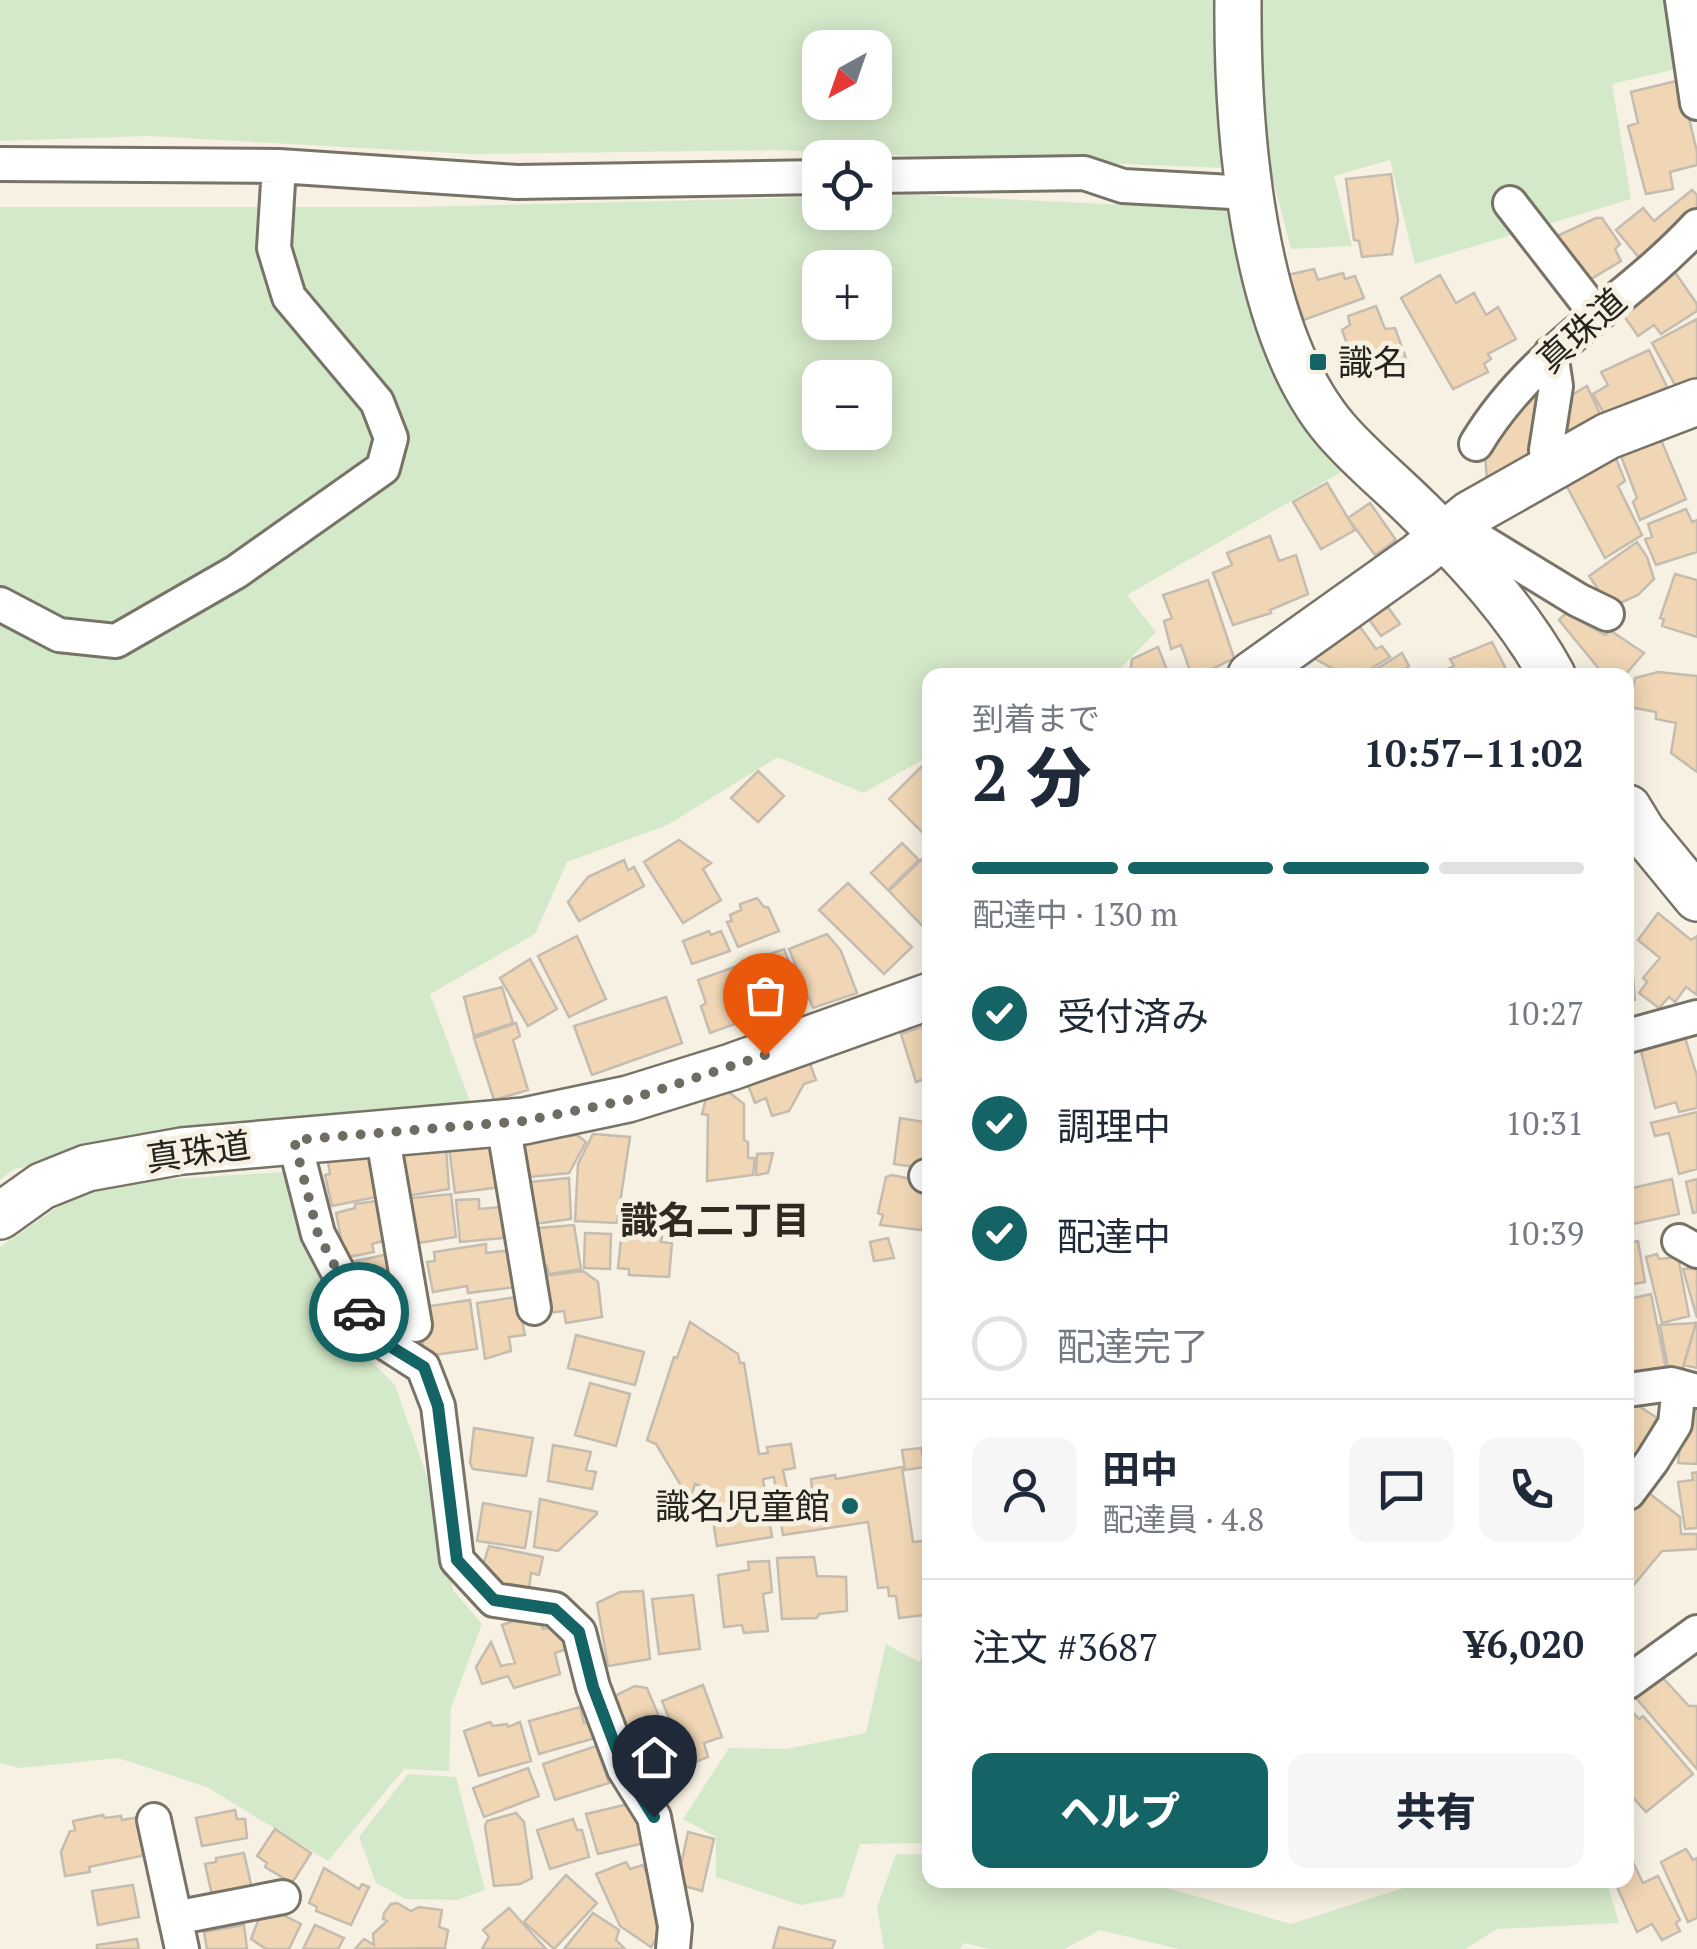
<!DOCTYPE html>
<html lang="ja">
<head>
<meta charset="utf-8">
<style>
  body { margin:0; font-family:"PT Serif","Noto Sans JP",serif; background:#f6f6f7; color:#1f2937; height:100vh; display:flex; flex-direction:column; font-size:38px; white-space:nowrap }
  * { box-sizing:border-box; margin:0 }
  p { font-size:32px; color:#747a83 }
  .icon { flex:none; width:55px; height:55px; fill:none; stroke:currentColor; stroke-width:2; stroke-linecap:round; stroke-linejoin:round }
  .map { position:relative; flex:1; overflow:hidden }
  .details { position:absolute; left:922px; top:668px; width:712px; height:1220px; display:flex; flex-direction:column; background:#fff; border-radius:20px; box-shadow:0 5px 25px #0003 }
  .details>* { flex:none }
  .needle { width:65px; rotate:220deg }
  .tools { position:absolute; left:802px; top:30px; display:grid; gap:20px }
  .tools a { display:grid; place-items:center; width:90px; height:90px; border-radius:20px; background:#fff; box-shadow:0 5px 25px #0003; font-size:50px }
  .pin { position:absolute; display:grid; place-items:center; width:85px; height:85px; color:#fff; margin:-102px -42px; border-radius:50% 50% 50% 0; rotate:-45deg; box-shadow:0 0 10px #0007 }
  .pin .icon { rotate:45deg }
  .courier { position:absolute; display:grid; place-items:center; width:100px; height:100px; margin:-50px; border:8px solid #146466; border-radius:50%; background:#fff; color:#222; box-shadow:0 2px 12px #0007 }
  .summary em { font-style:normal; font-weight:800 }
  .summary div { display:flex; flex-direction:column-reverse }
  .summary { display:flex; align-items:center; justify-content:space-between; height:170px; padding:0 50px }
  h1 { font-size:65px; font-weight:800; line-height:75px }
  .bar { display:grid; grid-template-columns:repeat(4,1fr); gap:15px 10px; align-content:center; height:120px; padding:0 50px }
  .bar i { height:12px; border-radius:8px; background:#e0e1e3 }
  .bar .selected { background:#146466 }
  .bar p { grid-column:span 4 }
  .line { display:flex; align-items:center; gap:25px; padding:0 50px; border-top:2px solid #e0e1e3 }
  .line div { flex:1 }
  .round { display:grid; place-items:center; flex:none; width:105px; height:105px; border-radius:20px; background:#f6f6f7 }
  ol { padding:0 50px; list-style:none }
  li { display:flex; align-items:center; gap:30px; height:110px }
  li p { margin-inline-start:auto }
  li .icon { padding:10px; border-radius:50%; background:#146466; color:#fff; stroke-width:4 }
  li:last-child { color:#747a83 }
  li i { width:55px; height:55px; border:5px solid #e0e1e3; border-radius:50% }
  .action { display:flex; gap:20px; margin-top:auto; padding:20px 50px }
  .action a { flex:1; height:115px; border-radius:20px; background:#146466; color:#fff; font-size:40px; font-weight:800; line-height:115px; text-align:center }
  .action a+a { background:#f6f6f7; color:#1f2937 }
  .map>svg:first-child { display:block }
</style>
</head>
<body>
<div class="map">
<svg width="1697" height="1949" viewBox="0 0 1697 1949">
  <rect width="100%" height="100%" fill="#f6f1e2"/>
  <path fill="#d4e9c9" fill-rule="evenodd" d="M0,0H1216L1224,168L774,150L472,154L148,136L0,141ZM820,48H875V102H820Z
    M1255,0H1667L1676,69L1612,84L1631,199L1415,264L1390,160L1334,176L1352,246L1291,249L1261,134Z
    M918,195L1232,210L1274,373L1343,471L1127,595L1156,632L1114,675H930V756L863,793L778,757L667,825L567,862L535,934L430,994L472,1107L237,1125L14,1169L0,1180V207H418L820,197V212H875V196ZM820,268H875V322H820ZM820,378H875V432H820Z
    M284,1172L312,1252L367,1357L395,1385L437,1505L453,1590L482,1624L451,1708L449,1771L404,1769L328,1861L207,1787L118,1758L20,1768L0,1763V1247L65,1202L106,1183Z
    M886,1644L919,1662L930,1647V1843L860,1844L843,1897L801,1905L716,1877V1837L683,1819L729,1748L786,1749L866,1733Z
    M408,1774L456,1777L485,1890L457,1900L406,1899L376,1883L359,1837Z
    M896,1854L930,1855V1880H1140L1291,1924L1410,1886L1409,1880H1606L1619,1923L1497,1929L1465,1949H1179L1100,1930L1064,1949H990L964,1943L960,1949H884L877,1907Z"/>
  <path fill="#f0d6b4" stroke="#c5bcb0" stroke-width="2.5" d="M1680,80L1697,152V165L1670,172L1673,189L1646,194L1628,126L1638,123L1631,92Z
    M1391,174L1398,220L1392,254L1362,257L1359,241L1354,240L1346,179Z
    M1692,190L1697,195V214L1641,260L1616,230L1643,208L1654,221Z
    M1596,218H1602L1620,244L1615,249L1621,261L1586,282L1557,236Z
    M1672,268L1697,304V311L1661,334L1654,325L1638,336L1618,307Z
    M1314,269L1318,280L1343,273L1345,279L1355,276L1364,298L1304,320L1288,275Z
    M1440,275L1456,303L1474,293L1486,315L1498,307L1516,339L1488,354L1491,359L1484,364L1488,372L1453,389L1401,298Z
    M1376,306L1385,329L1395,328L1408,364L1360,380L1342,330L1350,325L1348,316Z
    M1697,319V379L1675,385L1652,343Z
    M1649,350L1667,387L1606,417L1593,394L1608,385L1601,372Z
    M1543,371L1532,454L1487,481L1484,442Z
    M1587,386L1602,418L1563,438L1565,399Z
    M1661,440L1686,499L1640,520L1633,502L1637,498L1621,456Z
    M1615,456L1625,481L1618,486L1642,535L1605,558L1564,481Z
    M1327,483L1355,530L1321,549L1293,502Z
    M1370,503L1396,540L1375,555L1348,518Z
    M1686,509L1692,522L1697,520V552L1656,565L1645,539L1652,537L1648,524Z
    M1270,536L1279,561L1296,555L1308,594L1270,610L1271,613L1233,625L1213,573L1232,565L1227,553Z
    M1637,542L1647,557L1654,579L1638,595L1616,605L1606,594L1603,596L1589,576Z
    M1675,574L1697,580V637L1662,626L1664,619L1660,618Z
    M1208,580L1234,658L1200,675L1197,669L1190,671L1181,645L1171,649L1164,621L1172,618L1163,595Z
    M1385,603L1400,624L1381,636L1366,615Z
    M1566,613L1605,635L1611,631L1644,653L1625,675H1604L1559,620Z
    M1358,624L1376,649L1382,646L1390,657L1361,675H1344L1310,656Z
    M1492,642L1506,669L1492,675H1441V672L1454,666L1450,659Z
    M1158,647L1169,675H1130L1132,659Z
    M1402,653L1409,666L1404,670L1408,675H1367Z
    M1658,672L1697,676V772L1671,753L1676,723L1656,719V712L1630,707L1635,678Z
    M925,763L930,768V840L889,799Z
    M758,771L784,796L758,822L731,798Z
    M679,840L711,863L703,869L721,900L683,923L644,862Z
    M902,843L919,860L888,890L871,873Z
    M922,859L930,866V934L889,891Z
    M624,860L628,870L634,867L644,886L579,921L568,902L588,877Z
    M848,883L912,947L884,974L819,910Z
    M757,898L764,907H768L779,931L738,947L727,922L732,921L730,915L741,910L740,904Z
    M1658,913L1691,940L1697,936V995L1686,987L1675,1002L1669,997L1659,1008L1639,993L1647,982L1643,978L1660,958L1638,940Z
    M1628,917L1635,1000L1628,1001Z
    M709,931L711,935L721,931L730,951L692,964L683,941Z
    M827,934L841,951L857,993L813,1008L789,949Z
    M577,936L606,999L569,1017L538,956Z
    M784,949L804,999L710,1033L701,1006L706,1003L698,980Z
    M530,959L557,1009L528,1026L500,978Z
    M502,987L513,1023L474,1036L464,997Z
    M666,997L682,1043L592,1075L574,1026Z
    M516,1023L520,1036L513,1040L528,1090L494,1100L474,1038Z
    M930,1024V1077L916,1082L901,1034Z
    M1685,1038L1697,1076V1108L1679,1112L1676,1102L1655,1108L1641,1051Z
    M810,1064L816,1080L804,1084L789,1111L772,1116L766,1098L755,1103L748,1085Z
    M726,1090L744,1104V1140L748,1142V1158H755L753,1175L707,1181L708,1115L702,1114L707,1094Z
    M1697,1112V1169L1679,1174L1669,1133L1655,1136L1651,1123Z
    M900,1118L930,1123V1169L894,1164Z
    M593,1134L630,1137L617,1223L575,1221L578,1164Z
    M577,1135L586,1142L569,1173L520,1178L515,1142Z
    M496,1144L501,1187L455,1193L449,1148Z
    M446,1147L449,1189L401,1197L395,1154Z
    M773,1153L768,1173L756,1175L757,1154Z
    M375,1155L377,1168L371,1169L376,1197L332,1206L325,1175L330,1174L328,1161Z
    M892,1175L930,1183L922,1230L880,1225L883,1215L878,1213L886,1177Z
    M569,1178L571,1219L527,1225L520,1183Z
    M1672,1179L1679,1214L1633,1224L1628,1189Z
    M1697,1179V1212L1693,1213L1686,1182Z
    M451,1194L456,1237L412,1244L402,1199Z
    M479,1199V1209L501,1207L509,1224H503V1238L460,1242L456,1200Z
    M383,1200L387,1240L372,1244L374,1252L348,1257L346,1249H343L336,1213L355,1208V1204Z
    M574,1225L581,1269L549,1274L547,1266L533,1269L527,1229Z
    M585,1233L611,1234L610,1269L584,1268Z
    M631,1235L662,1237L661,1242L672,1243L669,1277L629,1275V1269L618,1268L621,1239L630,1240Z
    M888,1238L894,1258L874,1261L870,1242Z
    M1638,1241L1645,1282L1628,1285V1243Z
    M486,1244V1253L512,1250L517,1287L468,1293L467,1286L433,1292L427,1262L435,1261L434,1252Z
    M394,1253L406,1326L391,1331L370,1312L346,1263Z
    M1657,1254L1659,1259L1678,1257L1689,1316L1662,1323L1646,1257Z
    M1697,1268V1318L1683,1269Z
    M583,1271L598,1282L602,1317L566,1323L564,1311L546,1313L544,1276Z
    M1651,1294L1666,1369L1628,1375V1299Z
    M517,1297L525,1335L509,1337L511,1351L485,1359L477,1303Z
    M470,1300L477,1349L434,1355L435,1358L424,1353L418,1308Z
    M690,1322L738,1354L740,1363H744L759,1454L768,1453L767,1447L791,1444L795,1468L783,1470L788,1493L812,1489L811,1479L835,1475L836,1479L902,1467L913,1542L930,1540V1623L925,1615L899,1618L896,1596H889L888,1587L878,1588L868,1522L783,1535L774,1477L763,1479L772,1537L717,1546L708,1488L695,1484L692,1493L683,1489L656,1444L647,1440L674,1357L677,1358Z
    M1696,1323L1697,1324V1368L1684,1365Z
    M1696,1323L1681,1373L1668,1368L1660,1325Z
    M576,1335L644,1352L635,1385L568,1368Z
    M590,1383L630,1394L616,1446L575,1435Z
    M1628,1399L1657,1418L1654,1423L1657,1427L1628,1469Z
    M1685,1405L1697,1406V1464L1678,1463Z
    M474,1428L533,1438L526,1476L473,1469L470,1463Z
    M553,1445L591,1452L586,1470L596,1472L592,1489L548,1481Z
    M921,1448L925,1467L905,1470L902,1450Z
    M1697,1472V1528L1685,1529L1678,1482L1693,1480L1692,1473Z
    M1645,1490L1680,1517L1681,1534H1697V1549L1662,1551L1628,1592V1512Z
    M540,1499L597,1512V1514L558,1551L534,1547Z
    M483,1503L531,1512L525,1548L477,1541Z
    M489,1546L543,1557L539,1575L531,1573L529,1589L490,1587L480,1575Z
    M814,1557L817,1576L846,1577L847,1611L819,1614L817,1618L782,1619L777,1558Z
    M769,1561L772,1592L763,1594L768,1631L744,1633L742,1625L724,1627L718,1575L749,1570L748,1562Z
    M643,1591L650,1659L608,1666L597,1603L620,1592Z
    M693,1595L700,1649L659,1654L652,1599Z
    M519,1619L540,1621L543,1629L558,1626L572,1647L555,1653L560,1674L514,1688L508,1676L482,1684L476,1667L491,1642L501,1666L515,1663L502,1625Z
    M1663,1678L1689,1706H1697V1769L1635,1697L1638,1689Z
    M703,1685L722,1737L704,1743L708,1757L688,1765L662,1701Z
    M635,1686L647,1688L666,1733L629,1749L608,1699Z
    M580,1707L584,1723L594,1721L599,1737L539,1754L529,1721Z
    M1630,1709L1639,1719L1643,1716L1693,1774L1646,1812L1628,1792Z
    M490,1722L493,1726L507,1724L508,1727L520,1722L531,1761L479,1776L464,1731Z
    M596,1746L609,1783L555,1800L543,1764Z
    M528,1768L539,1796L484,1817L473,1788Z
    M637,1802L652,1841L598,1854L586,1814Z
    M235,1810L237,1819H245L247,1838L202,1846L196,1818Z
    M516,1813L524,1822L532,1878L520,1884L494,1886L485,1826L487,1821Z
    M103,1815L105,1818L121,1816L122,1820L140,1817L146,1849L141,1856L89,1867L90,1872L65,1876L61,1852L70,1831L75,1830L73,1821Z
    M573,1819L577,1830H582L589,1857L550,1869L537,1830Z
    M275,1829L311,1853L292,1883L265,1867L267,1863L257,1856Z
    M688,1832L714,1839L702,1891L677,1884Z
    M1686,1849L1693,1860L1697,1858V1918L1688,1922L1661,1862Z
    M244,1853L252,1889L212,1895L205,1864L216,1862V1858Z
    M1631,1858L1643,1883L1658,1876L1680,1920L1676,1923L1680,1931L1662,1940L1652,1924L1637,1932L1614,1880H1628V1859Z
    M626,1862L630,1869L643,1865L665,1913L664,1928L651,1947L620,1926L596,1874Z
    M324,1868L359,1889L362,1884L369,1887L351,1925L316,1911L317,1907L309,1903Z
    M566,1875L597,1903L554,1949L524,1922Z
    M133,1885L139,1917L98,1925L92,1891Z
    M397,1903L411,1911L419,1907L442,1910L439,1927L448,1930L445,1948L355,1949L364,1939L374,1945L373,1934L387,1921L383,1919L384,1913L391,1904Z
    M509,1908L546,1949H482L489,1937L483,1930Z
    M262,1911H275L301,1924L289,1949H266L251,1939Z
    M593,1913L619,1930L616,1940L625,1949H564Z
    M244,1925L247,1949H207L204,1932Z
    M315,1925L344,1938L338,1949H303Z
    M779,1927L835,1941L832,1949H773Z
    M137,1939L139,1949H97V1945Z"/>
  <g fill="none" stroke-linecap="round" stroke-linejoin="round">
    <g stroke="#787367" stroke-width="38">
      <path id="street" d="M1682,0L1697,103
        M0,164L279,166L517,182L820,177
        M875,176L1084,173L1123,186L1250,193
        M1510,203L1596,314
        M1476,444C1532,350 1626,303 1697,226
        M1548,469L1546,450L1556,386L1551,353
        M1443,535L1478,539L1578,600L1607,614
        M0,604L59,635L116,641L236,572L383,468L391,438L377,402L289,297L274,248L279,166
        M1628,1036L1697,1017
        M503,1123L534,1308
        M382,1133L415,1325
        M294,1140L318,1234L370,1333L423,1367L438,1406L457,1560L494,1600L555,1609L579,1632L593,1687L624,1769L654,1817L675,1926L673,1949
        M926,1176L930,1177
        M1679,1241L1697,1251
        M1628,1390L1671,1384L1697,1391
        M1628,1493L1652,1461L1675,1424L1679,1386
        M1628,1682L1697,1632
        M154,1820L182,1949
        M175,1918L283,1897"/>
    </g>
    <g stroke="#787367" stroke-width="50">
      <path id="secondary" d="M1238,0C1237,127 1251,331 1336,430C1361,459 1391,483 1418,510C1468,559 1519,614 1552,675
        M1251,675L1418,556L1470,514L1608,436L1697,402
        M1628,808L1642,831L1697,898
        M0,1216L42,1186L87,1168L182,1151L524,1121L628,1099L731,1067L930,996"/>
    </g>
    <use href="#street" stroke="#fff" stroke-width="32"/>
    <use href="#secondary" stroke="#fff" stroke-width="45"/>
  </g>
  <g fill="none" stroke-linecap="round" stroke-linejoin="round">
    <path stroke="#6f6c63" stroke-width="10" stroke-dasharray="0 18" d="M359,1312L318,1234L294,1140L524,1121L628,1100L765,1055"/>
    <path stroke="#146466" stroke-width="12" d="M359,1312L370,1334L424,1367L438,1406L457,1560L494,1600L554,1609L579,1632L593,1687L624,1769L654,1817"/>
  </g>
  <g fill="#146466" stroke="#f6f1e2" stroke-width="4">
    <rect x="1308" y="352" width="20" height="20" rx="5"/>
    <circle cx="850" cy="1506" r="10"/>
  </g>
  <g text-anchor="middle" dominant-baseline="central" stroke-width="10" stroke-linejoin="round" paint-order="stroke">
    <g font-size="35" fill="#26241f" stroke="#f6f1e2">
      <text transform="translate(1581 330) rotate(-42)">真珠道</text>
      <text transform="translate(198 1151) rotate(-8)">真珠道</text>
    </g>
    <g font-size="35" fill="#26241f" stroke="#f6f1e2" text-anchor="start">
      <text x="1338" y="362">識名</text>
      <text x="830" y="1506" text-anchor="end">識名児童館</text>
    </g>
    <g font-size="38" font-weight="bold" fill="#2e2a20" stroke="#f6f1e2">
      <text x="715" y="1220">識名二丁目</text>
    </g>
  </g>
</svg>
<div class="tools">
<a><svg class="needle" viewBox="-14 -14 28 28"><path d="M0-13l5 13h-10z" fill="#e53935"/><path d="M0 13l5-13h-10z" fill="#747a83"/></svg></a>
<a><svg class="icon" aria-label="locate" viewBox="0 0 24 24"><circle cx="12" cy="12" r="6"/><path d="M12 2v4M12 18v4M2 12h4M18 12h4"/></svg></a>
<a>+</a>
<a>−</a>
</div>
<div class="pin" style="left:765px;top:1055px;background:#ea580c"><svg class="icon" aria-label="bag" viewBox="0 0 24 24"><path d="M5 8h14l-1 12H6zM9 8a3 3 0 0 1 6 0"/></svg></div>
<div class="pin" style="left:654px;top:1817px;background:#1f2937"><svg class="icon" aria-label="home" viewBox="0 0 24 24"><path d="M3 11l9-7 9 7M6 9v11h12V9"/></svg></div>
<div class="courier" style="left:359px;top:1312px"><svg class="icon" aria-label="car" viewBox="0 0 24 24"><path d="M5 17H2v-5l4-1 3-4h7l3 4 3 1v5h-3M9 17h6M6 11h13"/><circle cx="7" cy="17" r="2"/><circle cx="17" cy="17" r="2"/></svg></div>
<section class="details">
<div class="summary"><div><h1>2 分</h1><p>到着まで</p></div><em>10:57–11:02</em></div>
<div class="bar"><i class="selected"></i><i class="selected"></i><i class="selected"></i><i></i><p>配達中 · 130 m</p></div>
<ol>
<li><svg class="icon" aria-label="check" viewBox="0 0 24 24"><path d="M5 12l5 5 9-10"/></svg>受付済み<p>10:27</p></li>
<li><svg class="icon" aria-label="check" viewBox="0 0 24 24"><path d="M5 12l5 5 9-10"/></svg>調理中<p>10:31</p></li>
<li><svg class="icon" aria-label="check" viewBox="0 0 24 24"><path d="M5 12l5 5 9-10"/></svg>配達中<p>10:39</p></li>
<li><i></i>配達完了</li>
</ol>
<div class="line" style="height:180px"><a class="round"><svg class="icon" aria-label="person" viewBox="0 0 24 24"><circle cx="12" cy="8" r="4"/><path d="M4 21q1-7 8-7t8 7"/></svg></a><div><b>田中</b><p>配達員 · 4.8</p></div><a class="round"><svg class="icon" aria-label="chat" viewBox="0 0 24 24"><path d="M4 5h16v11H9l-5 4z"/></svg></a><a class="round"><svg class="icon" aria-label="phone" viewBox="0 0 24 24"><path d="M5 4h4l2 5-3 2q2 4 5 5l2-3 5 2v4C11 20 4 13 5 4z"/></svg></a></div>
<div class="line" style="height:130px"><div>注文 #3687</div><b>¥6,020</b></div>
<div class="action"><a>ヘルプ</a><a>共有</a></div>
</section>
</div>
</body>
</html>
